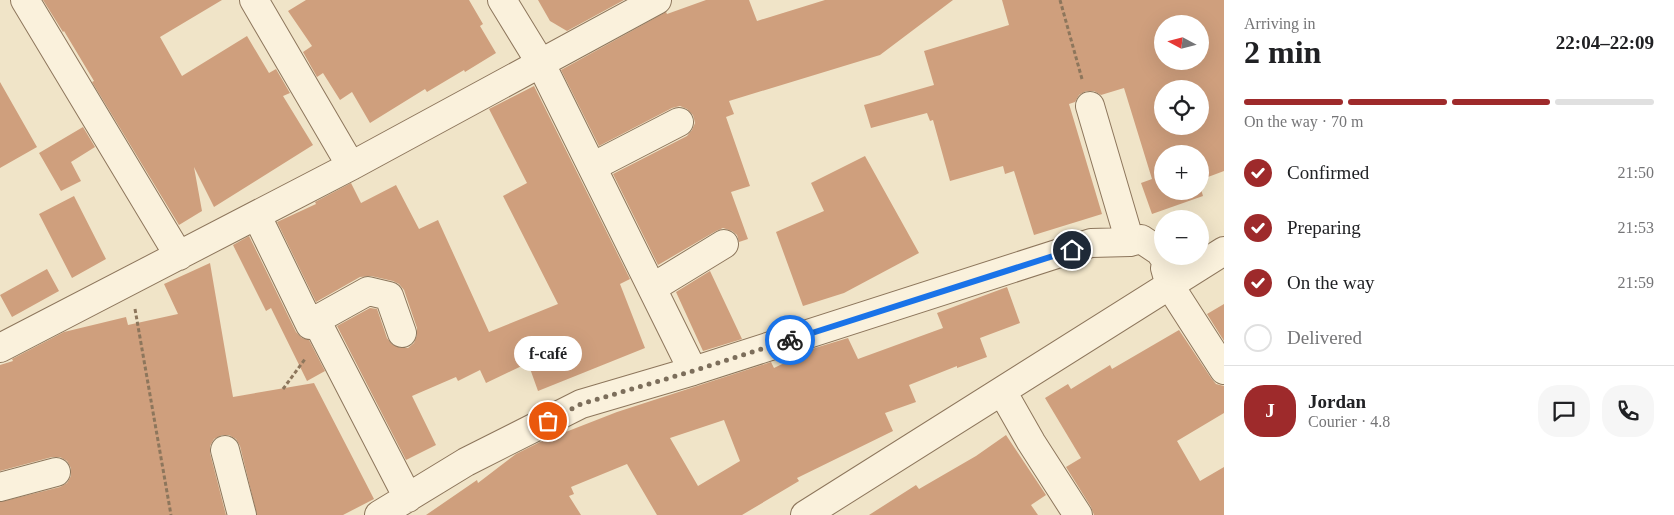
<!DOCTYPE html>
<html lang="en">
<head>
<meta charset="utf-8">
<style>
  body { margin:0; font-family:"Times New Roman",serif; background:#f6f6f6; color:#202124; height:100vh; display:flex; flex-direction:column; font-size:19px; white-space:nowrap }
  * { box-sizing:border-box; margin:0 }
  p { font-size:16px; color:#757577 }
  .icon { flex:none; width:28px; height:28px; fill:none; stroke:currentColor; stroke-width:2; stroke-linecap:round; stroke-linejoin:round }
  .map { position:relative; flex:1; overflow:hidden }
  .details { display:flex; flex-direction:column; background:#fff; width:450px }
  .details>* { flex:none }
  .needle { width:32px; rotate:277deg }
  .controls { position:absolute; left:1154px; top:15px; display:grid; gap:10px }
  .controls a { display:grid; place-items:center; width:55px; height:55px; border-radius:50%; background:#fff; box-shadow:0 5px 20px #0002; font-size:25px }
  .pin { position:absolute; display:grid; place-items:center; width:42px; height:42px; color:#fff; margin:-21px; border:2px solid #fff; border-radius:50%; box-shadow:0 1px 5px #0007 }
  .courier { position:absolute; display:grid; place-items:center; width:50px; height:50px; margin:-25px; border:4px solid #1a73e8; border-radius:50%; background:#fff; color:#222; box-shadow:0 1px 6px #0007 }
  .bubble { position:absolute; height:35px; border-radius:18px; background:#fff; box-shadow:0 5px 20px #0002; font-size:16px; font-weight:700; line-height:35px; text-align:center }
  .overview em { font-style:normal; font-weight:700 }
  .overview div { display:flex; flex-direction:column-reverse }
  .overview { display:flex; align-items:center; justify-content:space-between; height:85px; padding:0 20px }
  h1 { font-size:32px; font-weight:700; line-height:38px }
  .bar { display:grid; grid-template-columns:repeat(4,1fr); gap:8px 5px; align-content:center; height:60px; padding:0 20px }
  .bar i { height:6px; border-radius:4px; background:#e0e0e0 }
  .bar .selected { background:#9e2a2b }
  .bar p { grid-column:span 4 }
  .line { display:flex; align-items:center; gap:12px; padding:0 20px; border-top:1px solid #e0e0e0 }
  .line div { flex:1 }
  .round { display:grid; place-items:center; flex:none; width:52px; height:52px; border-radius:20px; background:#f6f6f6 }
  ol { padding:0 20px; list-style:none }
  li { display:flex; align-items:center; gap:15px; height:55px }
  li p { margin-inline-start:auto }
  li .icon { padding:5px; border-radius:50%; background:#9e2a2b; color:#fff; stroke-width:4 }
  li:last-child { color:#757577 }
  li i { width:28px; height:28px; border:2px solid #e0e0e0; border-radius:50% }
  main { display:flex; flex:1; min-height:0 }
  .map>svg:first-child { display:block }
</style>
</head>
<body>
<main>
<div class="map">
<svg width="1224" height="515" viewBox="0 0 1224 515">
  <rect width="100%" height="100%" fill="#f0e4c8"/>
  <path fill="#cf9f7d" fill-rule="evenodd" d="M43,0H222L160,37L182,76L247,36L269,73L276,69L290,93L283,96L313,145L214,207L194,167L202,211L179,225L92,82L94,81L64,31L63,32Z
    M306,0H469L483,24L480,26L496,53L465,72L464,70L427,92L425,89L370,123L352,92L340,100L323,73L317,77L303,52L312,46L288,11Z
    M538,0H624L567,31L550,21Z
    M706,0H749L757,21L825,0H953L880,55L729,101L734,114L726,117L750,186L731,192L748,239L739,242L737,235L732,231L723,228L716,231L658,265L613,174L687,136L692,130L695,123L693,115L687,109L680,106L672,108L599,146L561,70L666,12L667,14Z
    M1002,0H1224V171L1200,180V154H1162V191H1200V186L1203,196L1152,214L1141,183L1152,179L1124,88L1101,95L1094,91H1086L1079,95L1075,102L1069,104L1102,214L1034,235L1014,171L1005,174L1003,166L950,181L933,120L930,121L927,113L871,128L864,105L934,85L924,51L1009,25ZM1162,24H1200V61H1162ZM1162,89H1200V126H1162Z
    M0,82L37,147L0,168Z
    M534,86L630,279L620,284L645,348L538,391L528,363L486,383L480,370L458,381L456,377L412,396L436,445L406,460L337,326L370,308L377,309L387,338L392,344L400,348H408L414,343L417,335V328L404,290L399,284L393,281L371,276L360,277L316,302L277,222L316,204L315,202L351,183L361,203L396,185L419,229L438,220L489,332L558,304L503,196L527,183L489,109Z
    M83,127L95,147L71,162L81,181L61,191L39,153Z
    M865,156L919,253L844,293L803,306L776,232L824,211L811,183Z
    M74,196L106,259L72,278L39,214Z
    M249,236L296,332L302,338L309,340L325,371L307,381L271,308L266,311L233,245Z
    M210,263L233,397L314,383L374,499L343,515H257L240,446L236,439L229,435H222L214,439L210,446V453L226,515H0V502L60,487L67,483L71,476V468L67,461L60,457H52L0,471V365L13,361L12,359L64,332L126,317L128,325L178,314L164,284Z
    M47,269L59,291L12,317L0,295Z
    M710,271L742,339L703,351L676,292Z
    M1007,287L1020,323L980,338L987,357L957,368V366L909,385L916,402L885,413L893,431L797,478L799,481L742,515H657L627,464L571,487L574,494L569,496L581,515H426L477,480L478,483L516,454L540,442L617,412L771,362L774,368L815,348L848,338L858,359L943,328L937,313ZM724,420L740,461L698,486L670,438Z
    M1224,304V341L1207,314Z
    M1179,330L1211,378L1216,384L1224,386V413L1177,441L1200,481L1224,467V515H1094L1091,507L1066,467L1081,458L1045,398L1068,384L1071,389L1110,365L1112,369Z
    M1006,435L1046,495L1031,505L1038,515H869L916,485L919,489L976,456Z"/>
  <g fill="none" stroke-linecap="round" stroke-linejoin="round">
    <g stroke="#8d765c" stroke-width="30">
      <path id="minor" d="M25,0L179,256
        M254,0L351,166
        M502,0L540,62L693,371
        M1090,106L1130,242
        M592,167L679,122
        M257,216L310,325L316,320L408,498
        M1165,268L1170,286L1224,370
        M652,288L724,244
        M316,320L368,291L389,296L402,333
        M0,348L351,166L657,0
        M1002,391L1031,442L1078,515
        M225,450L242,515
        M0,487L56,472
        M379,515L466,462L581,404L693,371L1091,243L1130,242L1141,239L1162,253V255
        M805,515L1224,251"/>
    </g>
    <path stroke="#8d765c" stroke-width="3" stroke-dasharray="4 2.5" stroke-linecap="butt" d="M1060,0L1082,79
      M135,309L171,515
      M283,389L305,359"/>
    <use href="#minor" stroke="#faf1dc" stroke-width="28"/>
  </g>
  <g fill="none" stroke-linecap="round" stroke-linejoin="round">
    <path stroke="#7c6e5b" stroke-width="5" stroke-dasharray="0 9" d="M548,421L581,404L693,371L790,340"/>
    <path stroke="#1a73e8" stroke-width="6" d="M790,340L1072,250"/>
  </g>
</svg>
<div class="controls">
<a><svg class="needle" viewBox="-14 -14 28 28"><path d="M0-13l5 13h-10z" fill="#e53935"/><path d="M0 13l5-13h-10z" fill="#757577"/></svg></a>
<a><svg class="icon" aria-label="locate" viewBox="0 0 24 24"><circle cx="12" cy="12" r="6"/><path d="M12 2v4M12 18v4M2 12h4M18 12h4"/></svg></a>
<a>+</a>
<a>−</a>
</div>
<div class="pin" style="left:548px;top:421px;background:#ea580c"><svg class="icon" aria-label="bag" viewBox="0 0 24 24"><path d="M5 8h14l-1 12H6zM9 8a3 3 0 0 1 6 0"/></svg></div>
<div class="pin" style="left:1072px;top:250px;background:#1f2937"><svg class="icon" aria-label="home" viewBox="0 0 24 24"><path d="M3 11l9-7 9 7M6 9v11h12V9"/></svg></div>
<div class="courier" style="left:790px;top:340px"><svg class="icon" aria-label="bike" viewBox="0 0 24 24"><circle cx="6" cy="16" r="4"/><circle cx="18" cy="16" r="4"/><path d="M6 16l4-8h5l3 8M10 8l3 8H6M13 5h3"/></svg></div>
<div class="bubble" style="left:514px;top:336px;width:68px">f-café</div>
</div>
<section class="details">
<div class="overview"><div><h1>2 min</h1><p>Arriving in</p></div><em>22:04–22:09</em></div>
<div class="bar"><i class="selected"></i><i class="selected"></i><i class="selected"></i><i></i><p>On the way · 70 m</p></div>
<ol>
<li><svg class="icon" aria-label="check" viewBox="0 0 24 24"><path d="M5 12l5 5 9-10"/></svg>Confirmed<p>21:50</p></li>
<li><svg class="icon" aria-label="check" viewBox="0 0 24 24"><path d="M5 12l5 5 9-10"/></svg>Preparing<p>21:53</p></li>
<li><svg class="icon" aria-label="check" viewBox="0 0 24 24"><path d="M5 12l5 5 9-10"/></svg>On the way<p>21:59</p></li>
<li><i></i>Delivered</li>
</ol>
<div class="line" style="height:90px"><b class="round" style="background:#9e2a2b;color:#fff">J</b><div><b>Jordan</b><p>Courier · 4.8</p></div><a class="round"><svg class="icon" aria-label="chat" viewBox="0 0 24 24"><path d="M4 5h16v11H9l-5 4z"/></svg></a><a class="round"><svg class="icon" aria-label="phone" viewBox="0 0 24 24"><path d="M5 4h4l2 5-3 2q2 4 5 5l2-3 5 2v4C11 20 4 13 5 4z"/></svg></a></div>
</section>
</main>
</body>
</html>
